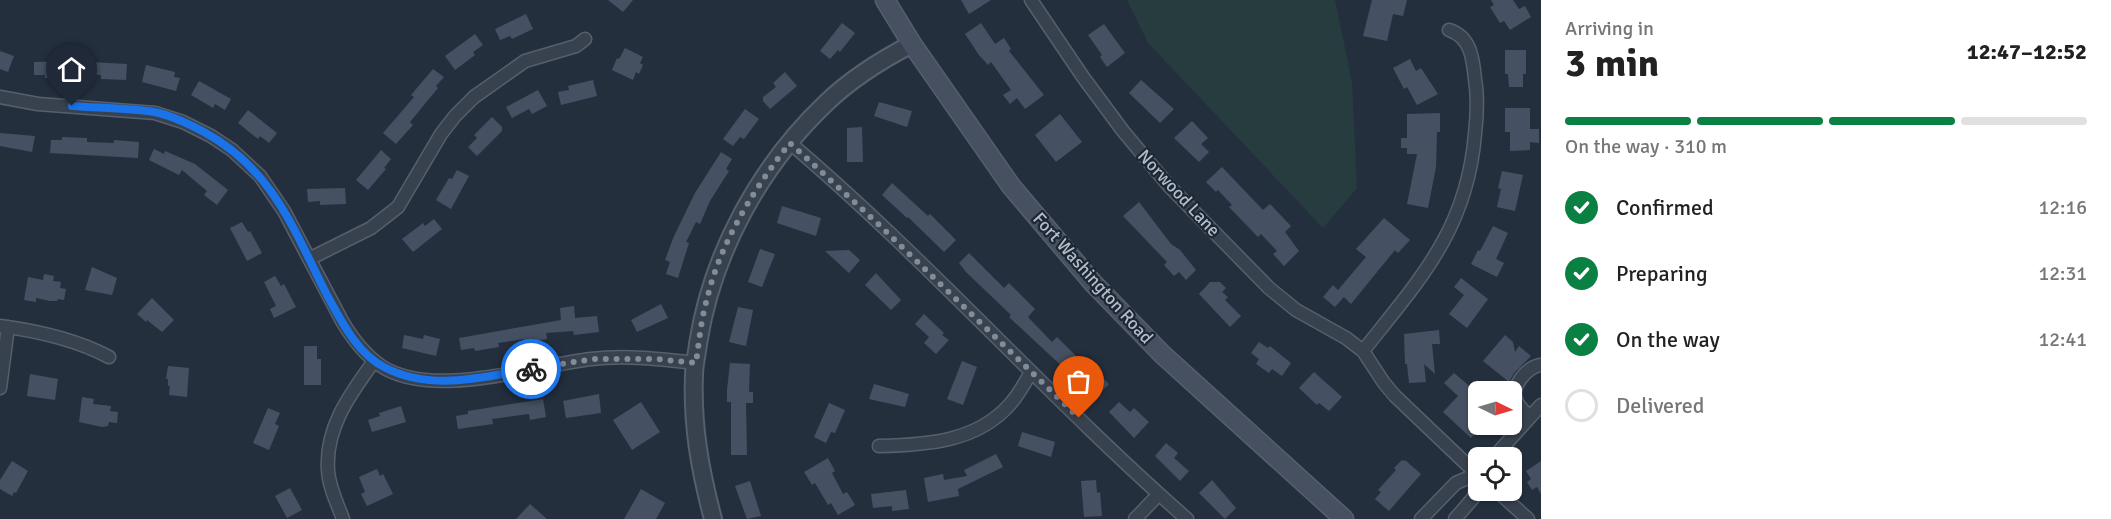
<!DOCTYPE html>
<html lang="en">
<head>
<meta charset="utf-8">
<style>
  body { margin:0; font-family:Signika,sans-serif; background:#f2f2f2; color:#222; height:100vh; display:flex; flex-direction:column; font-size:22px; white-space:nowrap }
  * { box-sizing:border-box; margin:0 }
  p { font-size:20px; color:#767676 }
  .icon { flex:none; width:33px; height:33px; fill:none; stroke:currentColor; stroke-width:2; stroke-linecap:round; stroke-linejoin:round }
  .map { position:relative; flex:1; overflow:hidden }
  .drawer { display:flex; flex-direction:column; background:#fff; width:570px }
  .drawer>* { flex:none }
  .needle { width:39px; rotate:95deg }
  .controls { position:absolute; left:1468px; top:381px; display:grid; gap:12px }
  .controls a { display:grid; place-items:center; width:54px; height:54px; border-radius:9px; background:#fff; box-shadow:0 2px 4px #0004; font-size:30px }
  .pin { position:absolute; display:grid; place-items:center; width:51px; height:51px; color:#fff; margin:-62px -26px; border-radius:50% 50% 50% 0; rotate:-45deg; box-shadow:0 0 6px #0007 }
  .pin .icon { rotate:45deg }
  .courier { position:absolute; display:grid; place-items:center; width:60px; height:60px; margin:-30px; border:4px solid #1a73e8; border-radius:50%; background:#fff; color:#222; box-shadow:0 2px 8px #0007 }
  .summary em { font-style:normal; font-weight:700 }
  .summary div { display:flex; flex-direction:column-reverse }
  .summary { display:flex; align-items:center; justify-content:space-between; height:102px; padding:0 24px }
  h1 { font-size:39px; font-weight:700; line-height:45px }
  .bar { display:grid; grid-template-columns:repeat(4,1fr); gap:9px 6px; align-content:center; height:72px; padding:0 24px }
  .bar i { height:8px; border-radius:4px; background:#e0e0e0 }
  .bar .selected { background:#0b8043 }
  .bar p { grid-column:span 4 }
  ol { padding:0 24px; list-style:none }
  li { display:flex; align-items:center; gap:18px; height:66px }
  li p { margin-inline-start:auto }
  li .icon { padding:6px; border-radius:50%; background:#0b8043; color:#fff; stroke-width:4 }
  li:last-child { color:#767676 }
  li i { width:33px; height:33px; border:3px solid #e0e0e0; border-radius:50% }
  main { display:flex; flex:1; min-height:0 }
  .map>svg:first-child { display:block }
</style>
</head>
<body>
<main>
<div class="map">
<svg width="1541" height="519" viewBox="0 0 1541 519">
  <rect width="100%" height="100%" fill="#242f3e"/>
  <path fill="#263c3f" d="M1127,0H1335L1352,82L1357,188L1323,228L1148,43Z"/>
  <path fill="#455162" d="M608,0H633L623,12Z
    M961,0H991L969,14Z
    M1372,0H1407L1403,16L1393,14L1387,41L1363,36Z
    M1491,0H1513L1519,9L1525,6L1531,17L1510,30L1504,21L1500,23L1490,7L1494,5Z
    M526,14L533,29L512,39L510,36L500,40L495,29Z
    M842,23L855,33L840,52L838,50L830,59L820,51Z
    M981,23L995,44L1004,38L1011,49L1009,51L1044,95L1025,109L1017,98L1010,104L1003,95L1011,90L991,62L988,65L979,55L965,34Z
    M1104,24L1125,53L1107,67L1100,57L1102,55L1088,35Z
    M475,34L483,45L473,52L475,55L455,70L445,56Z
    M625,48L643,57L640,63L643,65L639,74L636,72L633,80L612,70L617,58L619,59Z
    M1505,50H1526V74H1523V87H1509L1508,74H1505Z
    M0,51L14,56L8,72L0,69Z
    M1410,59L1416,71L1421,68L1438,94L1417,105L1407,87L1404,89L1393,68Z
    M71,61V78H45V75H34V62Z
    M90,62L127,64L126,80L101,79V75L90,74Z
    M146,65L175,72L174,77L180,78L176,91L142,82Z
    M433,69L444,77L436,86L438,88L410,122L413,125L396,144L383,133L414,97L411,95Z
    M785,72L797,86L770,109L763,101V97L776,87L773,83Z
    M593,80L597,96L561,105L558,92L569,90L568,86Z
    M1141,80L1174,109L1160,123L1129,93Z
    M199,81L231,99L225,110L215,104L213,108L191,95Z
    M538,90L547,106L532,114L529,109L512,118L506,107Z
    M879,102L912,111L907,127L874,116Z
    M1505,108H1530V129H1539V143L1530,142V150L1510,151V132H1505Z
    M745,109L759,119L744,139L740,137L733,146L723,139Z
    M248,110L277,133L269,143L260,136L258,139L238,123Z
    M1440,113V132H1437L1436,167L1428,208L1407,204L1417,154H1407V148H1401V138H1407V114Z
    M1060,114L1082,142L1056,162L1035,135Z
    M492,117L502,127V131L477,156L468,147L477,138L474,135Z
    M1192,121L1208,138L1201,144L1209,152L1199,162L1174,138Z
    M862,127L863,162H847V128Z
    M0,133L35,136L32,152L0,146Z
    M62,137L87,138V142L114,143V140L139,142L138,158L50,153L51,140H62Z
    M154,149L164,154L165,151L195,164L228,190L217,205L204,195L207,191L182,170L179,175L149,160Z
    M381,150L391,159L384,168L386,169L368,190L356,180Z
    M721,152L732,159L726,169L729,171L710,201L700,224L696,222L686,242L689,243L678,278L666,274L670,262L665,260L674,236L695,193Z
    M1222,167L1263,210L1270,204L1291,226L1285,232L1299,251L1284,266L1273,254L1277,251L1261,234L1258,237L1229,207L1232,205L1218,190L1216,192L1206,182Z
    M457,170L469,176L451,209L436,200L449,178L452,179Z
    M1502,171L1523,175L1515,211L1497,207L1501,189L1498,188Z
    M892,183L928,216L930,214L956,240L944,252L908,217L907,218L882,195Z
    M345,188L346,204L320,205V201L308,202L307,189Z
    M1139,202L1171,244L1180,250L1196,270L1186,280L1179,272L1174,276L1164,265L1167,262L1123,216Z
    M782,206L821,218L816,236L777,223Z
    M1384,218L1410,240L1398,253L1395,250L1351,304L1344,297L1335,307L1323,297L1333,285L1338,290L1366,257L1356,249Z
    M434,219L442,229L413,252L402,239L423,223L425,226Z
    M242,222L248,232L250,231L262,253L247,261L230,228Z
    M1493,226L1508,233L1496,259L1504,263L1497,277L1471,264L1478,250L1480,251Z
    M760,249L775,254L762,287L748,282Z
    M849,250L860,260L849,273L825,251Z
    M969,253L1004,288L1009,283L1035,309L1028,317L1052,342L1057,337L1079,359L1081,357L1109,384L1094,399L1074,381L1067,371L1009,317L1011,315L966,272L959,263Z
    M92,267L117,278L112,295L85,290Z
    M876,273L901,300L891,310L865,285Z
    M44,274L54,276L53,281L61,282L60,288L66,289L64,300L58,299L57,301H50L36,298V302L24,300L28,277L43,280Z
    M275,276L281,286L284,284L296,307L274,318L270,309L276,306L264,282Z
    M1461,278L1488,299L1467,328L1449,314L1464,295L1454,287Z
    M1210,282H1220L1226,288L1222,292L1228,297L1225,300L1241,316L1230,327L1199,294Z
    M152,298L174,320L162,332L147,320L146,322L137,314Z
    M661,304L668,318L637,332L631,320Z
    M574,306L575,318L597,316L599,332L574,335L573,331L546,333L547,339L524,343V339L498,343L499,347L475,351L474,348L461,350L459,338L561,320L560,308Z
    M738,307L753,310L746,346L729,342Z
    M924,314L944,333L942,335L949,340L936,354L924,343L929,337L915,324Z
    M1439,330L1440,344H1432L1435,374L1424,364L1426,382L1409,383L1407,364H1405L1404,334Z
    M404,335L423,339L424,335L440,339L436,356L402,348Z
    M1505,335L1513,342L1515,352L1519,346L1531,356L1514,373L1509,382L1483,361Z
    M1259,342L1268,348L1270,346L1291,363L1282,376L1272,369L1269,373L1256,364L1259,359L1251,353Z
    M304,346H317V359H321V385H304Z
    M962,361L977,367L963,405L947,399Z
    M730,363L750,364L749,392H753V403H746L747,455H731V402H727V390Z
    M168,366L189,368L187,397L169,395L170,386H168V379H166Z
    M1314,372L1342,397L1329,411L1319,403L1317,405L1299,388Z
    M1454,373L1479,394V430L1471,438L1443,412L1458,396L1444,383Z
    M30,374L58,379L55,400L27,396Z
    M874,384L909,394L905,407L869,399Z
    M599,394L601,413L566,418L563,401Z
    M82,397L94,399L93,404L111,406L110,411L118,412L117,423L109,422L108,426L102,427L79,422Z
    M543,399L546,417L530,420L529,414L492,419L493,424L458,429L456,416L468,414V411Z
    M641,402L660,432L632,450L613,420Z
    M1119,402L1130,412L1134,408L1149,422L1134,438L1109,412Z
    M829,403L845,410L835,433L831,432L826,443L814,437Z
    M401,406L406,422L372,432L368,420L380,416L379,413Z
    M268,408L280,413L275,424L279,426L269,450L253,443Z
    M1022,432L1055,442L1051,457L1018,446Z
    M1166,443L1178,453L1174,458L1189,471L1180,481L1155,456Z
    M996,454L1003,467L958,489L959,496L928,502L924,478L943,474L944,480L967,476L964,470Z
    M828,458L835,471L832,473L843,494L847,492L855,505L838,515L831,503L828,505L815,483L812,485L804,472Z
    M1402,460L1404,461L1405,460L1421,474L1389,511L1375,499L1381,492L1378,490L1396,470L1394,468Z
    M12,461L28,471L16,493L14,492L12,496L0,489V480Z
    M1541,461V494L1537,487L1532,490L1527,482L1531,479L1526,471Z
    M377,469L380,476L383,474L393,494L367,506L361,494L365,492L359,477Z
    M1096,480L1097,493L1100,492L1102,516L1084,517L1081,481Z
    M1212,480L1236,508L1225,519L1199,493Z
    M750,481L761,516L747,519L735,486Z
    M290,488L302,510L287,518L275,496Z
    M641,489L665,503L656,519H624Z
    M906,490L909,509L892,511V506L873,508L871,494Z
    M530,504L547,519H516Z"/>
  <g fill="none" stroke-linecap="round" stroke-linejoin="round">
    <g stroke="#565f6c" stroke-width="15">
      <path id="minor" d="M1031,0L1083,77L1123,131L1169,186L1269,288L1296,310L1346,338L1363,351L1384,383L1395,396L1479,476
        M0,97L38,104L155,113L183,122L211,136L232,150L260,176L284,211L342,321C352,338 364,354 381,366C433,400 532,366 591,359C625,355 661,359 696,363
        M790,143C929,261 1050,399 1187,519
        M309,259L371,228L398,207L441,134L455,116L474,97L525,61L576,46L585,39
        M0,326C38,331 75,339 109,357
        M1363,351C1420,279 1467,230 1475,134C1477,116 1478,97 1475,79C1473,59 1471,37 1449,30
        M0,388L8,327
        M1530,417C1526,413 1520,408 1517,402C1509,388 1527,366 1541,365
        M879,446C926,445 978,442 1011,403C1019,394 1025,383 1031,372
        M1493,458L1541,405
        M1496,490L1528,519
        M343,519C337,503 329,487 328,470C325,427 351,393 374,361
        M1135,519L1159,494
        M1421,519L1456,483L1479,473
        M1455,519L1474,497L1478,475"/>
    </g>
    <g stroke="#565f6c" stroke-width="20">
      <path id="tertiary" d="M713,519C700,470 692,426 694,375C694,365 697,354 698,344C712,253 760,166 826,103C852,78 881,60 912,44"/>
    </g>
    <g stroke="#565f6c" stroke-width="21">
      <path id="secondary" d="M885,0L912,44L1011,186L1093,283L1162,354L1344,519"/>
    </g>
    <use href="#minor" stroke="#38414e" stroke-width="12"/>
    <use href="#tertiary" stroke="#38414e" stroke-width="16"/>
    <use href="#secondary" stroke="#465061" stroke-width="18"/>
  </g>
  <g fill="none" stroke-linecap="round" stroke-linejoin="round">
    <path stroke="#828b98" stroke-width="6" stroke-dasharray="0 10.8" d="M531,369L593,359H657L696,363C699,342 701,320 707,299C720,243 755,187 790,143L875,221L1079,418"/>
    <path stroke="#1a73e8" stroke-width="8" d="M72,106C98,108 127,108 154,112C171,115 189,124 204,132C274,170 294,231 328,297C342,322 357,353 384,367C431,392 482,377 531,369"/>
  </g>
  <g text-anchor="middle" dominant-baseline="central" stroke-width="4.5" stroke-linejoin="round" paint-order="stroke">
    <g font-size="18" fill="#b4bcc9" stroke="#1d2633">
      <text transform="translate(1179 193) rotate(47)">Norwood Lane</text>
      <text transform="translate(1093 278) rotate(48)">Fort Washington Road</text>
    </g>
  </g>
</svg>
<div class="controls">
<a><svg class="needle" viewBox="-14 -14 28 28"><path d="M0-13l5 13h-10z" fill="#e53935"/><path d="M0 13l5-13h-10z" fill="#767676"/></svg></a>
<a><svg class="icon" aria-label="locate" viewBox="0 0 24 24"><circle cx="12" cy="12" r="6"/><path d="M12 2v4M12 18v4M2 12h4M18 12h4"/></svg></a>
</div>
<div class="pin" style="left:1079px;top:418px;background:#ea580c"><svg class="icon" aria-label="bag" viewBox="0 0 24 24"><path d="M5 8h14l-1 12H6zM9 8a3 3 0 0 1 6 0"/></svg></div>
<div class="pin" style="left:72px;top:106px;background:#1f2937"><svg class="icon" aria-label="home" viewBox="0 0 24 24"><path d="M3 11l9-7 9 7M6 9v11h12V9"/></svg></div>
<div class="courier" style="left:531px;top:369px"><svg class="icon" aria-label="bike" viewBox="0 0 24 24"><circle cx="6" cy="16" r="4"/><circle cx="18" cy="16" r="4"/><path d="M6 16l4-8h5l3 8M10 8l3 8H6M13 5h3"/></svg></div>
</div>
<section class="drawer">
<div class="summary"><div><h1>3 min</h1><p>Arriving in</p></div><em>12:47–12:52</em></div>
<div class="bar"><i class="selected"></i><i class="selected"></i><i class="selected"></i><i></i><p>On the way · 310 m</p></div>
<ol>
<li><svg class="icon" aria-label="check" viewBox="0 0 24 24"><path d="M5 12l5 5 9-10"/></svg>Confirmed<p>12:16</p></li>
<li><svg class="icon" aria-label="check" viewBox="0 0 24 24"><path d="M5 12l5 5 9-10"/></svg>Preparing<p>12:31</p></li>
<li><svg class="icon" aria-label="check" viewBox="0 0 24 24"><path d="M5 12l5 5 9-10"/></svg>On the way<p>12:41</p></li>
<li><i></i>Delivered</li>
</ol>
</section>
</main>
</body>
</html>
